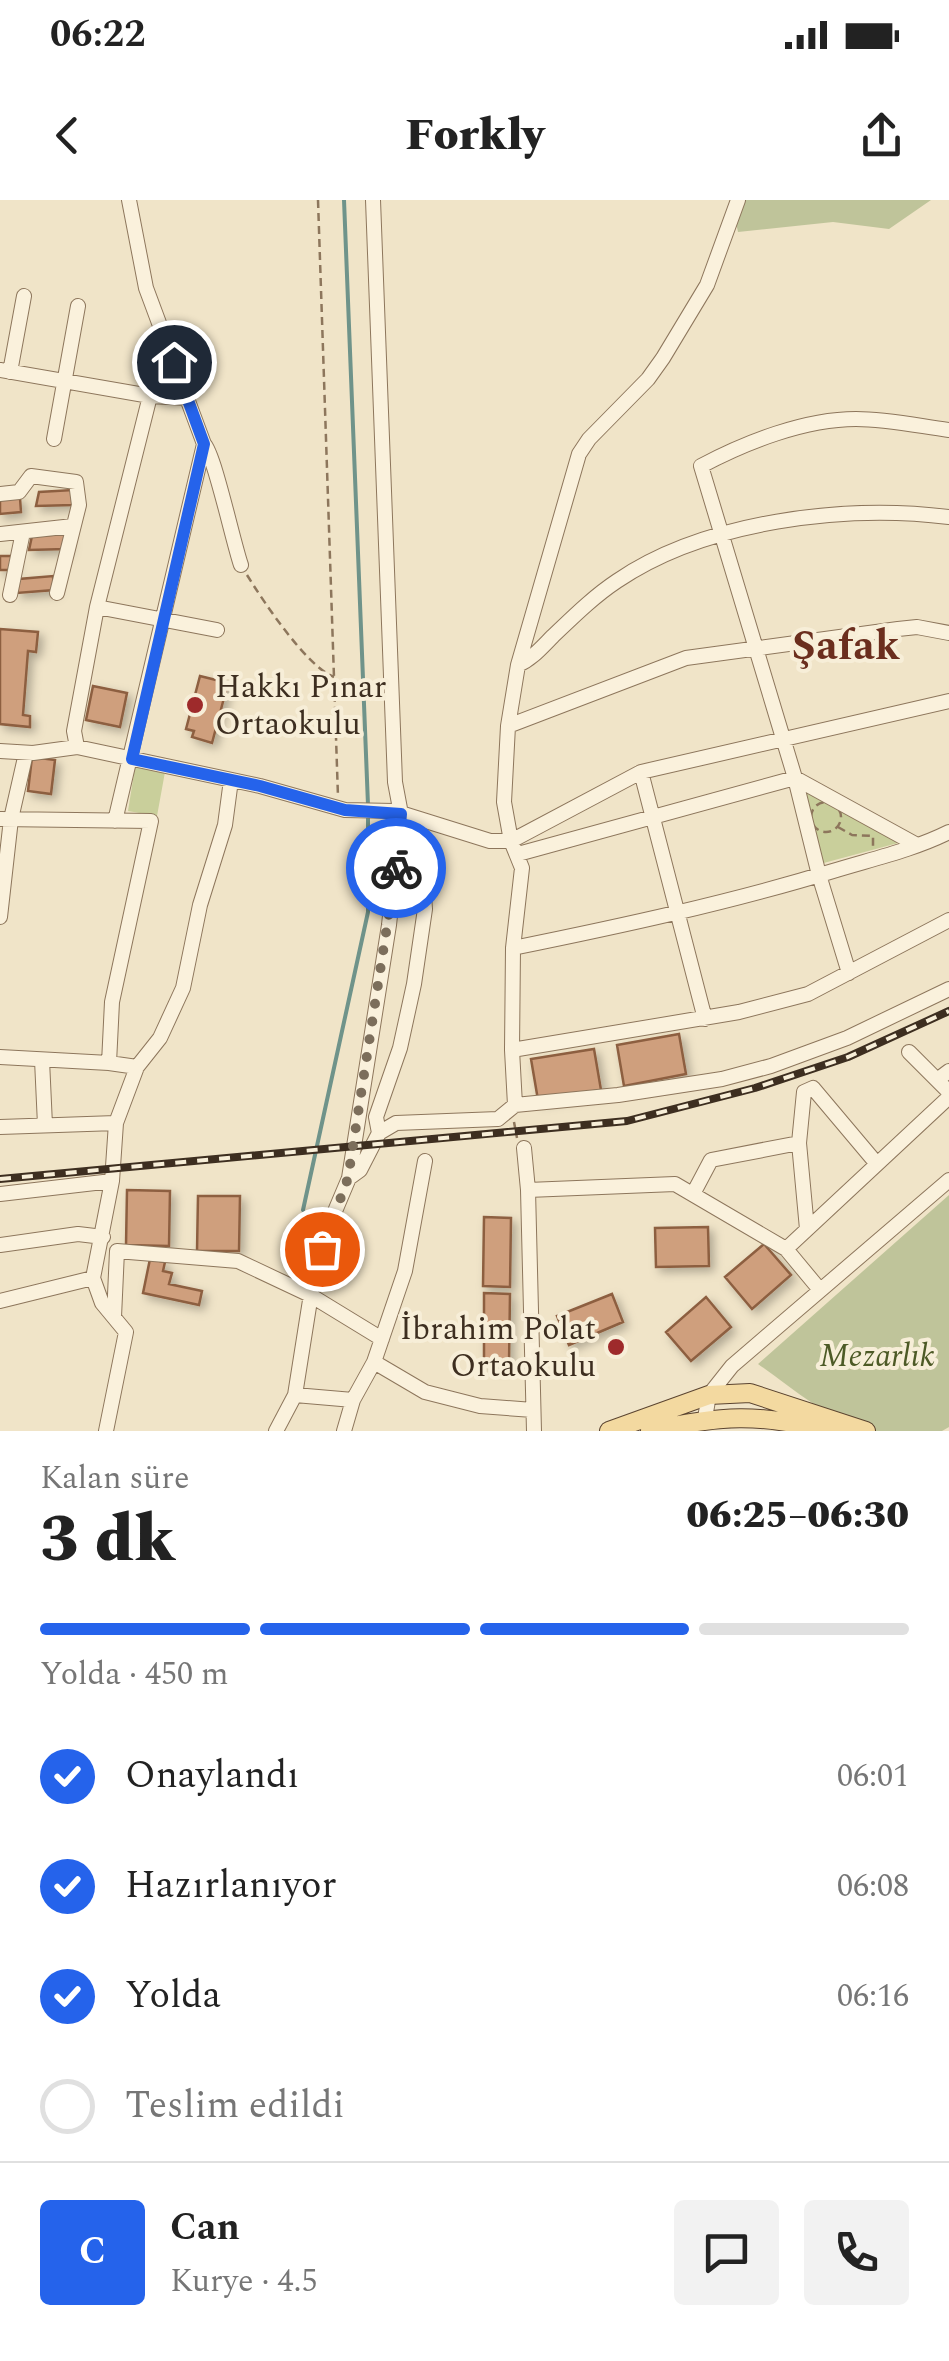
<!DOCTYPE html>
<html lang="tr">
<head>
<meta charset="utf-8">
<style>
  body { margin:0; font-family:Spectral,serif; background:#f2f2f2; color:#222; height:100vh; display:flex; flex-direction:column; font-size:38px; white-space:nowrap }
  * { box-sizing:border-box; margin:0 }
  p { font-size:32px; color:#767676 }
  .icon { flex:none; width:55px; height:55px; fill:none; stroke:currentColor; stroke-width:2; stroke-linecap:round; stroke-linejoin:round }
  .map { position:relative; height:1231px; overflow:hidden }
  .details { display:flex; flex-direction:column; background:#fff; flex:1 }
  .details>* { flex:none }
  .pin { position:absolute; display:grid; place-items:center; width:85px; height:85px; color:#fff; margin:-42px; border:5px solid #fff; border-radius:50%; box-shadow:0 2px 10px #0007 }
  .courier { position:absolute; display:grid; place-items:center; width:100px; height:100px; margin:-50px; border:8px solid #2563eb; border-radius:50%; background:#fff; color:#222; box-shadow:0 2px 12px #0007 }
  .headline em { font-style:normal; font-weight:800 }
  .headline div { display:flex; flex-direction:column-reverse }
  .headline { display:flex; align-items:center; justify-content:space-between; height:170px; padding:0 40px }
  h1 { font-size:65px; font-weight:800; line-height:75px }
  .bar { display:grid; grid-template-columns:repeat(4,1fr); gap:15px 10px; align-content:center; height:120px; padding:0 40px }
  .bar i { height:12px; border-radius:8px; background:#e0e0e0 }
  .bar .active { background:#2563eb }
  .bar p { grid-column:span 4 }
  .line { display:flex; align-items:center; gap:25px; padding:0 40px; border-top:2px solid #e0e0e0 }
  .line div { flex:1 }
  .round { display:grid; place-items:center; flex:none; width:105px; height:105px; border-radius:10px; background:#f2f2f2 }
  ol { padding:0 40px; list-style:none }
  li { display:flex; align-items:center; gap:30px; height:110px }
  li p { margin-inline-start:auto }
  li .icon { padding:10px; border-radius:50%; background:#2563eb; color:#fff; stroke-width:4 }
  li:last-child { color:#767676 }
  li i { width:55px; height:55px; border:5px solid #e0e0e0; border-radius:50% }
  .status { display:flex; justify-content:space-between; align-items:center; height:70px; padding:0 50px; background:#fff; direction:ltr }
  .status svg { height:28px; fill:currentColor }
  header { display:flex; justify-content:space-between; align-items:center; height:130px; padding:0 40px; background:#fff; font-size:45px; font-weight:800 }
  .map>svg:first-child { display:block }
</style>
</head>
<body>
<div class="status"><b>06:22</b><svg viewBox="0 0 49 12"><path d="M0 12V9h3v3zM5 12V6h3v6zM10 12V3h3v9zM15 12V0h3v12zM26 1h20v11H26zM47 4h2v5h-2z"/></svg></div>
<header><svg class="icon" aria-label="back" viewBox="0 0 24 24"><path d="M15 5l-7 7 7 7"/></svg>Forkly<svg class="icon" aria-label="share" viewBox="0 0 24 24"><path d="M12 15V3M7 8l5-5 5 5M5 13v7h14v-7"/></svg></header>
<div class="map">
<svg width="949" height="1231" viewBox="0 0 949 1231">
  <defs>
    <filter id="shadow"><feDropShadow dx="4.5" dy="4.5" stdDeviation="5" flood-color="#0004"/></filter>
  </defs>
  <rect width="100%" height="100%" fill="#f0e4c8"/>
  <path fill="#c9cf9b" d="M135,567L165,572L157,616L128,611Z
    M806,588L898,639V643L820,664L803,591Z"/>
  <path fill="#bfc49a" d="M731,0H931L889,29L833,22L738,32Z
    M949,995V1227L942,1231H869C829,1220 792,1188 758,1164Z"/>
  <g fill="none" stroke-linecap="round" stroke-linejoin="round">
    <path stroke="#6f938a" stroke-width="4" d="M344,0L368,605
      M303,1010L368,712V614"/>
  </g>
  <path fill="#cf9f7d" stroke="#8d5f41" stroke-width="2.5" filter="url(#shadow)" d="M73,290V305L36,306L39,292Z
    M20,298L21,312L0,314V299Z
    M66,334V349L29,350L32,336Z
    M0,356H13V370H0Z
    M53,376L54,390L17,393L19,379Z
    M0,429L38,432L36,452L28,451L23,515L30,516V527L0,524Z
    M200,476L228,483L212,543L192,537L194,531L186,529Z
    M93,486L127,493L120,527L86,520Z
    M32,557L55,560L51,594L28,591Z
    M679,834L686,874L624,886L617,845Z
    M594,849L601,890L538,900L531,859Z
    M127,990L170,991L169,1046L126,1045Z
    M198,996H240L239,1051H197Z
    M484,1017L511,1018L510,1087L483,1086Z
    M708,1027L709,1066L656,1067L655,1028Z
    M764,1044L791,1075L752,1109L725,1077Z
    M150,1059L165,1062L163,1071L172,1073L169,1084L202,1091L199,1105L143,1093Z
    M484,1093L510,1094L509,1164H484Z
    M612,1094L623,1122L569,1145L557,1116Z
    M706,1097L731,1127L691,1161L666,1132Z"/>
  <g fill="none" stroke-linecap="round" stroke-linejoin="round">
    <g stroke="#8d765c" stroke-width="16">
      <path id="minor" d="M373,0L395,582L401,614L422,668L425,709L414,784L400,848L376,917L379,933
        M0,170L150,196L188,198
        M10,172L24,96
        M54,239L78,106
        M204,244C214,253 233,342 241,365
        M0,294L19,292L31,276L76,282L79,305L57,393
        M0,334L73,326
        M10,395L23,332
        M97,407L217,430
        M518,465C532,459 542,447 553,436C573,417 593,397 617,381C705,321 845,304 949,317
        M508,526L686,458L898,429L917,427L949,433
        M77,547L74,531L97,407L150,196
        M0,551L33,553L77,547L260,586L345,610L394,611L490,641H511L641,572L949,501
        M641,572L705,819
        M0,619L151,621L112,802L109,863L0,857
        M115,621L204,244L146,88L129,0
        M518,654L795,578L917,645
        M0,717L11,619L26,553
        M513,748C621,726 728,703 833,671C872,659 913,650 949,632
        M849,773L819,675L795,578L701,266C746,242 805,219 856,219C887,219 919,226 949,230
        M512,850L739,812L808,794L949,720
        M909,852L949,892
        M42,860L45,925
        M109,863L137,867L160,838L183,788L200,705L225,625L231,580
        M937,880L949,871
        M515,905L512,850L513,748L522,668L511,641L504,602L508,526L518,465L579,254L589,239L648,179L663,158L707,85L738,0
        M0,927L116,923
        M799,943L807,1029
        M524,948L528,990L534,1231
        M349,978L360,970L379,933L396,923L498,919L515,905L618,895L722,879L771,866L847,838L949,789
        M528,990L675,984L786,1049L820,1090
        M0,994L112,981
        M693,994L711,960L799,943L804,892L813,888L877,964
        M0,1045L78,1034L103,1037
        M786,1049L949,897
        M0,1101L93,1078
        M114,1117L117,1051L238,1061L310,1095L382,1139
        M374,1162L425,1192L480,1206L533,1210
        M295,1195L353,1200
        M705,1218L709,1195L732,1166L949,980
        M106,1231L126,1132L102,1103L93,1078L112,981L116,923L137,867
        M276,1231L295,1195L314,1075L330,1023L349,978L389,725L401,614
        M344,1231L353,1200L374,1162L405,1071L425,961"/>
    </g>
    <g stroke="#5b4430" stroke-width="20">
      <path id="major" d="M609,1231L709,1195L750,1193L866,1231
        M650,1231C720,1215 759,1213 830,1231"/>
    </g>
    <path stroke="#8d765c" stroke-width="2.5" stroke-dasharray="8 5" stroke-linecap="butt" d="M318,0L338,597
      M247,375C263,401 307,467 334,477
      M811 617a15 15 0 1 1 30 0a15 15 0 1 1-30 0Z
      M838,627L852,635L873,636V646
      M514,922L517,938"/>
    <use href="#minor" stroke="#faf1dc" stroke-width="14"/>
    <use href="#major" stroke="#f3d9a0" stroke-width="18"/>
    <g stroke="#3d2e20" stroke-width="8">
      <path id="rail" d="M0,979L627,921L755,888L848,857L949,811"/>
    </g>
    <use href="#rail" stroke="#f7eed8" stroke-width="4" stroke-dasharray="11" stroke-linecap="butt"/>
  </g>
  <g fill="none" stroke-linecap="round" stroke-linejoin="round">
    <path stroke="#7c6e5b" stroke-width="10" stroke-dasharray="0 18" d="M322,1049L348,978L396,668"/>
    <path stroke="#2563eb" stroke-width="12" d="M174,162L204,244L132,559L260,586L345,610L401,614L396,668"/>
  </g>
  <g fill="#9e2a2b" stroke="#f7eed8" stroke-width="4">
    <circle cx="195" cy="505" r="10"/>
    <circle cx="616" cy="1147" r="10"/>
  </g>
  <g text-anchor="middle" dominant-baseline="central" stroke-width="8" stroke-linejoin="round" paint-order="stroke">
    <g font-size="32" fill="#3d2e20" stroke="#f7eed8" text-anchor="start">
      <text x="215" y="487">Hakkı Pınar<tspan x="215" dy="37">Ortaokulu</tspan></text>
      <text x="596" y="1129" text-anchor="end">İbrahim Polat<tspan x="596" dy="37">Ortaokulu</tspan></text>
    </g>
    <g font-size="32" font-style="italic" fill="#4d5a26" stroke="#f7eed8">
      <text x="877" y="1156">Mezarlık</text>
    </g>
    <g font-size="42" font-weight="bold" fill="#6b2e1e" stroke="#f7eed8">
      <text x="846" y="446">Şafak</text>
    </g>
  </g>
</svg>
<div class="pin" style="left:322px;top:1049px;background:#ea580c"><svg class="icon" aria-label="bag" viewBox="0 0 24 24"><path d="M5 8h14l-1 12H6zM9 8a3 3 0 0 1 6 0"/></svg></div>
<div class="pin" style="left:174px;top:162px;background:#1f2937"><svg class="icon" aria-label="home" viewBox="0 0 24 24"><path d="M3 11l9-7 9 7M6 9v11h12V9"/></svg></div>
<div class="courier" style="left:396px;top:668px"><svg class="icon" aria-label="bike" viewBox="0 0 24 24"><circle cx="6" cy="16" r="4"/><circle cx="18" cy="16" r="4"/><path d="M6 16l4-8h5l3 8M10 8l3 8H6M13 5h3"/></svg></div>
</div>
<section class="details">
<div class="headline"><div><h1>3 dk</h1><p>Kalan süre</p></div><em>06:25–06:30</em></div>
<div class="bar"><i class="active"></i><i class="active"></i><i class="active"></i><i></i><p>Yolda · 450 m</p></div>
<ol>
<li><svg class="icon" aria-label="check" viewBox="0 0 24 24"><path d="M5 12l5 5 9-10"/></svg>Onaylandı<p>06:01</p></li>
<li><svg class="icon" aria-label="check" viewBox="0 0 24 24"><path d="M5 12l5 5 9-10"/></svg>Hazırlanıyor<p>06:08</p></li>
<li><svg class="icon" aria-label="check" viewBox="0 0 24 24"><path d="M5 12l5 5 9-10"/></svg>Yolda<p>06:16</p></li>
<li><i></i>Teslim edildi</li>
</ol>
<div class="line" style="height:180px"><b class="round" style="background:#2563eb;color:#fff">C</b><div><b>Can</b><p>Kurye · 4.5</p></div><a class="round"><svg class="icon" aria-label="chat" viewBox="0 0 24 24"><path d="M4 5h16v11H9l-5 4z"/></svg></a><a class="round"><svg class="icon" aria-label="phone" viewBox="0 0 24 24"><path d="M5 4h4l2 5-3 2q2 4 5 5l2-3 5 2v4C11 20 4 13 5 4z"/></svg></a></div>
</section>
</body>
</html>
